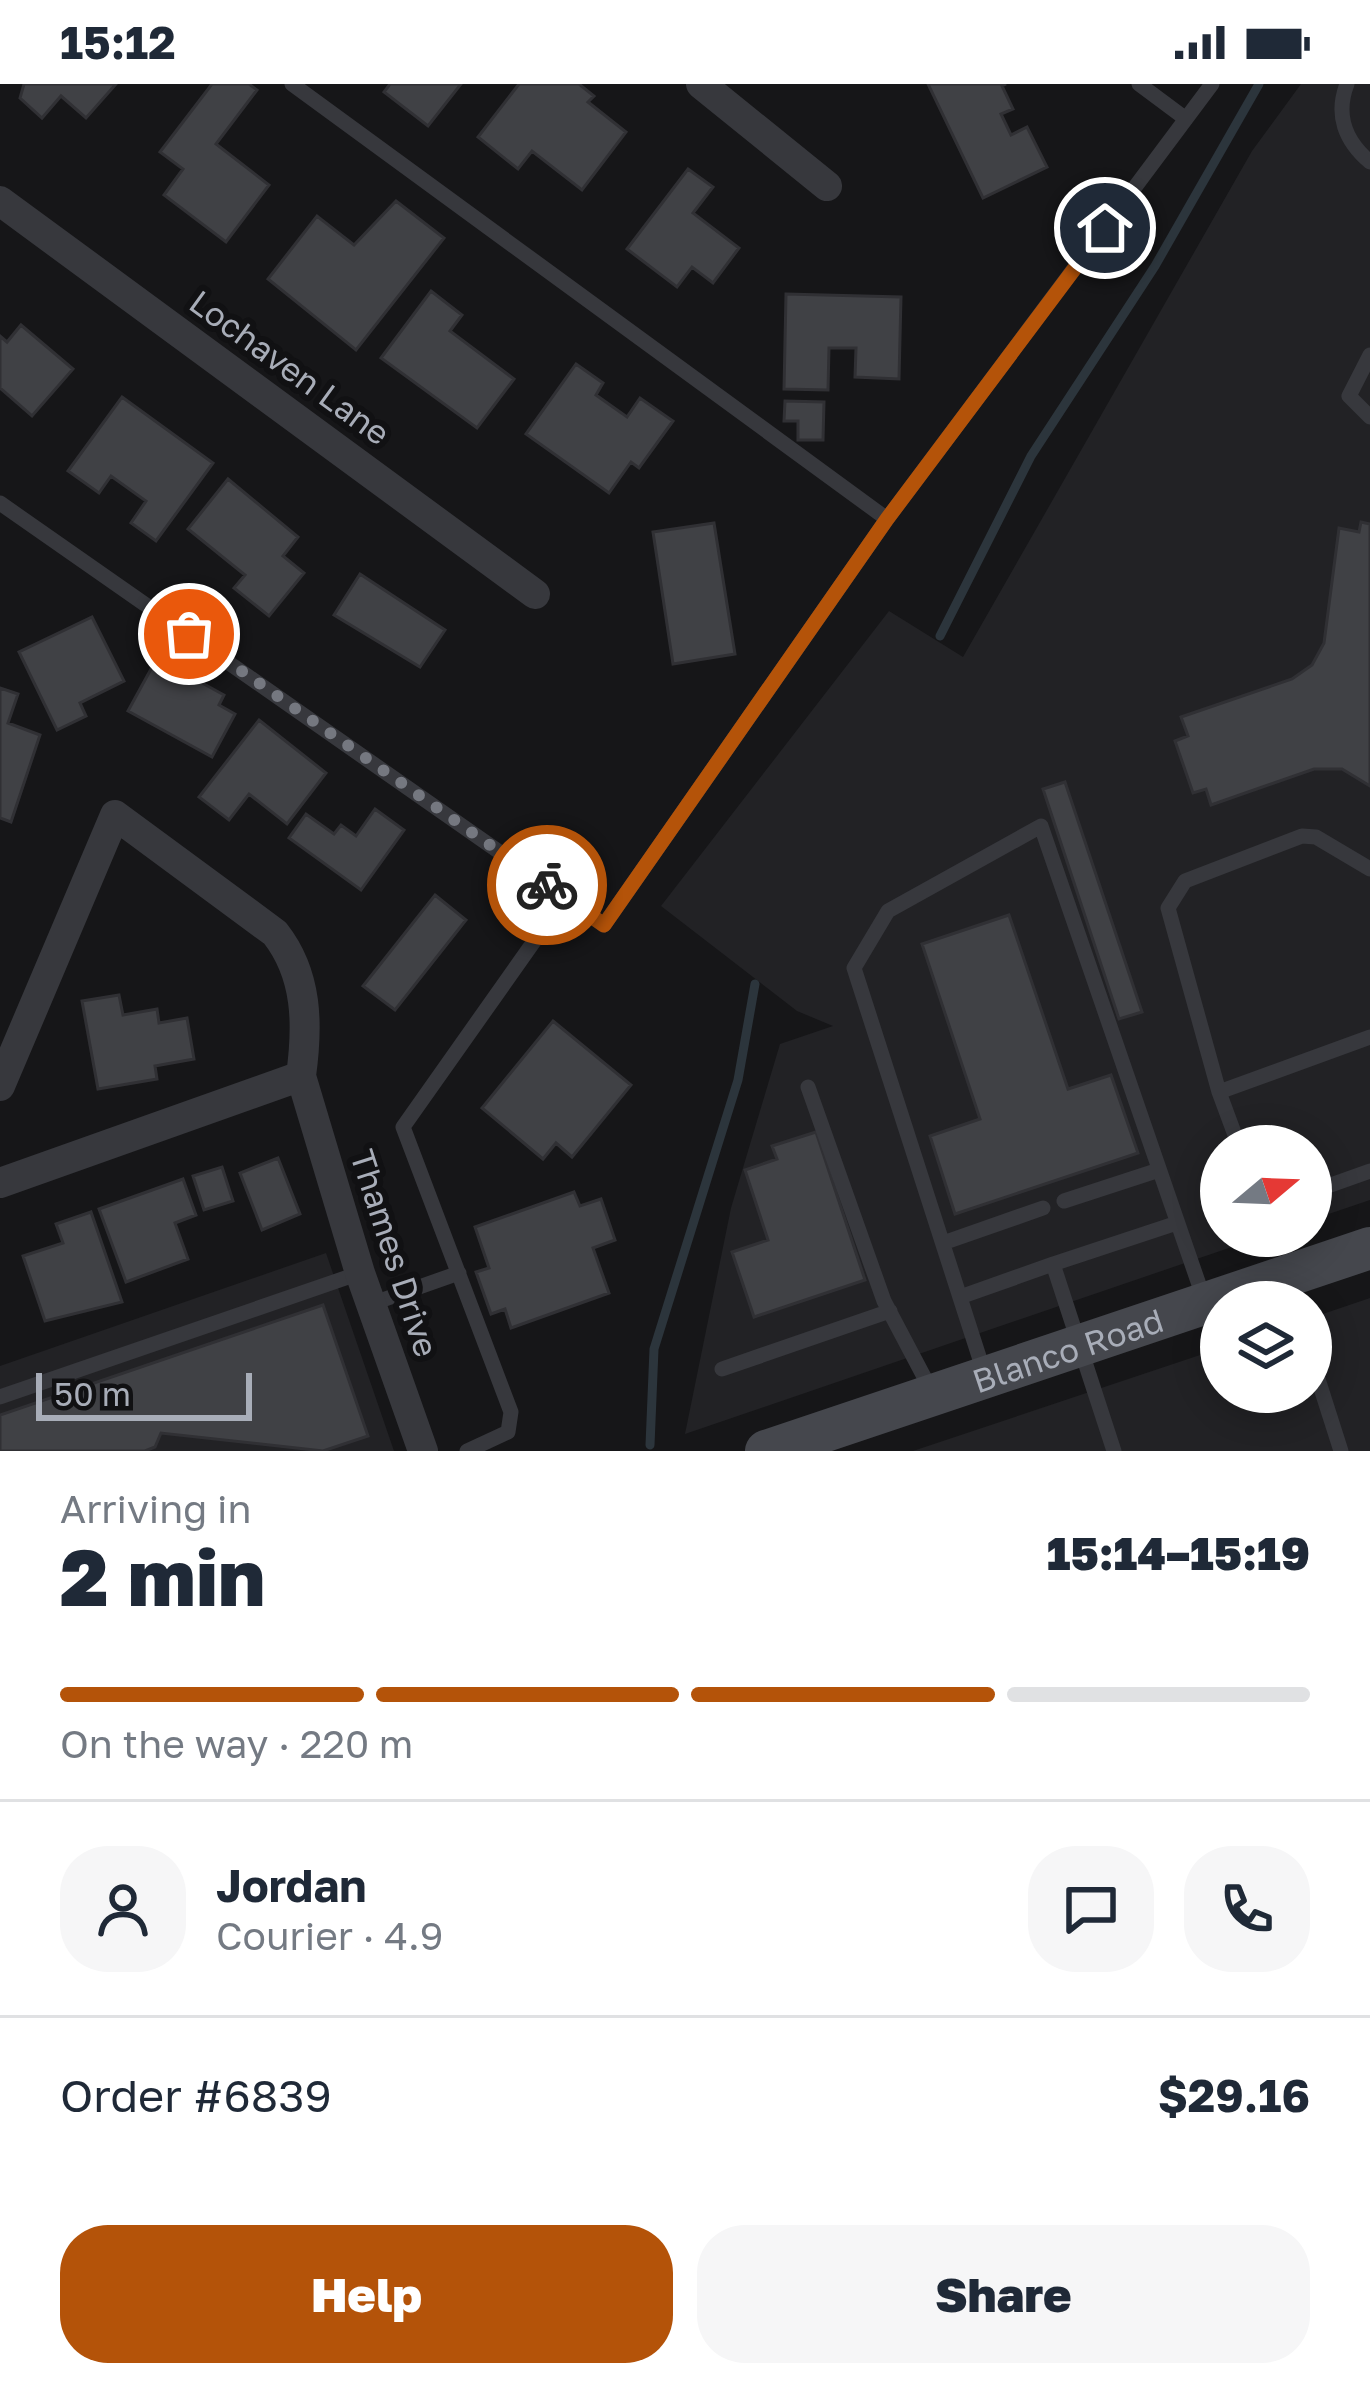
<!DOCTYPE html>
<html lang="en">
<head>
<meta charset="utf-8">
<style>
  body { margin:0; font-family:"Golos Text",sans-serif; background:#f6f6f7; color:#1f2937; height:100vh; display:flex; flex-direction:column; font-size:45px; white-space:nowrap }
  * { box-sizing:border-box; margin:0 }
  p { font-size:39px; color:#747a83 }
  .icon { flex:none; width:66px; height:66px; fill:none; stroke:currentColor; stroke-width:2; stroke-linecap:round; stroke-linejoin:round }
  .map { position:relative; height:1367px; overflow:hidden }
  .details { display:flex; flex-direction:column; background:#fff; flex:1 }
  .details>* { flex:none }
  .needle { width:78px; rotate:71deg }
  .controls { position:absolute; left:1200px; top:1041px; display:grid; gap:24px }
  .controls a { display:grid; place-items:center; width:132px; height:132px; border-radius:50%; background:#fff; box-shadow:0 6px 30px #0003; font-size:60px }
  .scale { position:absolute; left:36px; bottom:30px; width:216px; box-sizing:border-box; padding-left:12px; border:6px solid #a8adb8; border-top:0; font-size:33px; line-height:42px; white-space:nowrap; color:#a8adb8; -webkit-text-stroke:9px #111113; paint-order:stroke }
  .pin { position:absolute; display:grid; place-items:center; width:102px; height:102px; color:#fff; margin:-51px; border:6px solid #fff; border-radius:50%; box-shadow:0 3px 12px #0007 }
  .courier { position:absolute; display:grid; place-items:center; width:120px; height:120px; margin:-60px; border:9px solid #b45309; border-radius:50%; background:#fff; color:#222; box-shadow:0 3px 15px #0007 }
  .headline em { font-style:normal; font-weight:800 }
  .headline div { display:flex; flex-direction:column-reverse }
  .headline { display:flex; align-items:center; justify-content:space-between; height:204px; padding:0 60px }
  h1 { font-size:78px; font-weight:800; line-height:90px }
  .bar { display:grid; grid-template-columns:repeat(4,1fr); gap:18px 12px; align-content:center; height:144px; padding:0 60px }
  .bar i { height:15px; border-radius:9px; background:#e0e1e3 }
  .bar .active { background:#b45309 }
  .bar p { grid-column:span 4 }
  .line { display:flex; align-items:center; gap:30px; padding:0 60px; border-top:3px solid #e0e1e3 }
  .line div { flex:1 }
  .round { display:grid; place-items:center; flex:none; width:126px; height:126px; border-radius:48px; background:#f6f6f7 }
  .action { display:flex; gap:24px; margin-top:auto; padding:24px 60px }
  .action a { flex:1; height:138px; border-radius:48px; background:#b45309; color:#fff; font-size:48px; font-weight:800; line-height:138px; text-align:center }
  .action a+a { background:#f6f6f7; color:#1f2937 }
  .status { display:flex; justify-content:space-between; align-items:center; height:84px; padding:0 60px; background:#fff; direction:ltr }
  .status svg { height:33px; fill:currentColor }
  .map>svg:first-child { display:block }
</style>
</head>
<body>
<div class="status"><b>15:12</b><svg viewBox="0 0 49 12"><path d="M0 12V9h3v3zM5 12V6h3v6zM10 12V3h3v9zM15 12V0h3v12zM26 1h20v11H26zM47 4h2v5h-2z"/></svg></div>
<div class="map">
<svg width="1370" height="1367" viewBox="0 0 1370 1367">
  <rect width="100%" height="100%" fill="#161618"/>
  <path fill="#222225" d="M1301,0H1370V1116L1311,1136V1062H1221V1152H1264L685,1350L731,1124L780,960L833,942L797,927L661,822L889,527L963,573L1252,67Z
    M326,1169L394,1367H0V1282Z
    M1370,1214V1367H913L1221,1264V1308H1311V1234Z"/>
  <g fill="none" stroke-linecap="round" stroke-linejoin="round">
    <path stroke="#2c353c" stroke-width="9" d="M940,552L1031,372L1155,182L1259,0
      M650,1361L654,1265L738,996L755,900"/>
  </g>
  <path fill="#404145" stroke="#303034" stroke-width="3" d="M24,0H116L86,34L61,12L42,34L20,14Z
    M212,0H249L257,6L216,60L269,101L226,158L164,111L183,85L160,68Z
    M390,0H461L428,42L384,8Z
    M519,0H579L594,12L588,18L626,48L582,106L532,67L518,85L478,53Z
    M928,0H1006L1002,2L1013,25L1001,30L1011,51L1027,43L1047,83L983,114Z
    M688,85L713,103L693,129L739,164L713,199L692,183L677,203L627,165Z
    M396,117L444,154L356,266L268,195L317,132L354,161Z
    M431,207L462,231L450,247L514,295L477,344L381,274Z
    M786,210L901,213L899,295L855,293L856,264H829L828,306L784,305Z
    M21,241L73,285L32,332L0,304V252L7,258Z
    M576,280L603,299L596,311L627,333L640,314L673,337L639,384L631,378L609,409L526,350Z
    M122,313L213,379L156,457L131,439L146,417L111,392L99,409L68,387Z
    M785,317L824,318L823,356H798V337H784Z
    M228,395L298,453L283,472L304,489L269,532L234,504L245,491L188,445Z
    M1361,438L1370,440V702L1342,685H1314L1211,721L1206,705L1193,709L1175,657L1188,652L1181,633L1292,595L1312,581L1324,559L1339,444L1359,448Z
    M714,439L735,570L673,580L653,448Z
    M360,490L445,546L420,583L334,531Z
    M92,533L124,597L80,619L86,632L57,646L19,568Z
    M157,574L224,611L219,621L235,630L212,673L128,627Z
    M0,604L18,610L8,639L40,651L11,738L0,734Z
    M259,636L326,689L287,740L249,710L229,736L199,713Z
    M1065,698L1142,928L1119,935L1043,705Z
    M375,725L404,746L361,806L289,754L306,730L334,750L341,741L356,752Z
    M435,811L466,836L395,926L363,902Z
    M1009,831L1068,1005L1111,991L1138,1069L955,1130L930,1052L980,1035L922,860Z
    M119,911L123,931L157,925L159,939L187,934L194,975L155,982L157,995L98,1005L82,917Z
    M553,937L631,1001L572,1073L556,1059L543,1075L482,1024Z
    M816,1048L865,1196L754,1233L732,1168L768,1156L745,1086L777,1075L772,1062Z
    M278,1074L300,1130L262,1146L240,1089Z
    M222,1083L233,1117L204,1126L193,1092Z
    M183,1095L196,1131L175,1139L188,1175L126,1198L99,1125Z
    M574,1108L580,1122L601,1115L615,1156L593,1164L609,1209L511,1244L505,1225L491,1230L476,1188L489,1184L475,1143Z
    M91,1128L122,1218L45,1237L23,1172L63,1159L56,1140Z
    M323,1221L368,1352L323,1367L161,1349L155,1363L145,1367H0V1331Z"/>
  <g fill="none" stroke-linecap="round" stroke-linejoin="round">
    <path stroke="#37383d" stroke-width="15" d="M292,0L887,435
      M1139,0L1186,35
      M1347,0C1335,31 1345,57 1370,78
      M1370,271L1349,312L1370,333
      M0,419L604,841L887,435L1212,0
      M1370,785L1316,753L1302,752L1185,797L1168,824L1219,1008L1370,953
      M808,1003L884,1217L931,1306
      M1219,1008L1239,1062
      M1311,1108L1370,1087
      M1064,1117L1159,1086
      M943,1159L1043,1124
      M1053,1180L1177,1139
      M960,1213L1053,1180L1114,1367
      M371,1220L459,1189
      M722,1285L890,1227
      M984,1288L854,884L888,827L1041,742L1205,1218
      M1318,1295L1341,1367
      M0,1313L360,1189
      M467,1367L508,1348L511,1328L403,1043L547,839"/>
    <path stroke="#37383d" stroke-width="30" d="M701,0L827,102
      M0,117L535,510
      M301,992L360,1189L423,1367
      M0,1002L115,731L275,849C308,891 308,941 301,992L0,1099"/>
    <path stroke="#45474d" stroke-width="42" id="s1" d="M766,1367L1370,1164"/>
  </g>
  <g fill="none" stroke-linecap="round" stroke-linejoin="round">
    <path stroke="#757880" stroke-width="12" stroke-dasharray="0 21.6" d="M189,550L547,801"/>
    <path stroke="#b45309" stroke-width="15" d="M547,801L604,841L887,435L1105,144"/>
  </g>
  <g text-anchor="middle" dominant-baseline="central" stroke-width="12" stroke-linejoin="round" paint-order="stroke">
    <g font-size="33" fill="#a8adb8" stroke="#111113">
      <text transform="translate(290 283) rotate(36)">Lochaven Lane</text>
      <text transform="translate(395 1169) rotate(72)">Thames Drive</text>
      <text stroke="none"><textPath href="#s1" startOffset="318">Blanco Road</textPath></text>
    </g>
  </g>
</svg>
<div class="controls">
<a><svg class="needle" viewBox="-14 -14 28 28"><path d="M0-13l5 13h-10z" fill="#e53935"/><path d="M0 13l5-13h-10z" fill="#747a83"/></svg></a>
<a><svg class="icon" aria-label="layers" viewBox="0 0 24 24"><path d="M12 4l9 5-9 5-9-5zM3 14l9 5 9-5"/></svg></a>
</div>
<div class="scale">50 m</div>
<div class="pin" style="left:189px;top:550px;background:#ea580c"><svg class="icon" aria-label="bag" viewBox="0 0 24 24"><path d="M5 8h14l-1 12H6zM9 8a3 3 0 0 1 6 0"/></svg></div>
<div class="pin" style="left:1105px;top:144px;background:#1f2937"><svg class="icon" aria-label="home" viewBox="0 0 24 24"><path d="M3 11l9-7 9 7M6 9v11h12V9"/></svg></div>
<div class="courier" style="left:547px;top:801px"><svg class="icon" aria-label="bike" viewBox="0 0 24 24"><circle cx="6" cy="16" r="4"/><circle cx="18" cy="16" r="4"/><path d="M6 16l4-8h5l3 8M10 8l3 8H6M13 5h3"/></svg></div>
</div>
<section class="details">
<div class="headline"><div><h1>2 min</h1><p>Arriving in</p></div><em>15:14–15:19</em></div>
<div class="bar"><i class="active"></i><i class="active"></i><i class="active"></i><i></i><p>On the way · 220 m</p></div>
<div class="line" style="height:216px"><a class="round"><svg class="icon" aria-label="person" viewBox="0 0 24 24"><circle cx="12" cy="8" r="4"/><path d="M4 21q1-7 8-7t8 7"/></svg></a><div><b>Jordan</b><p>Courier · 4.9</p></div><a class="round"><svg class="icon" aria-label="chat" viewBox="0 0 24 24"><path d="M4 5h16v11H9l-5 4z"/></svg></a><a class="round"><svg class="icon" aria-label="phone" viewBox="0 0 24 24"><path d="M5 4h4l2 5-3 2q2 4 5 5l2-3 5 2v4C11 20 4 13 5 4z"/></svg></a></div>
<div class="line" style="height:156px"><div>Order #6839</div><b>$29.16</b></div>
<div class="action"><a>Help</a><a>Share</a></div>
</section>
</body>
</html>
